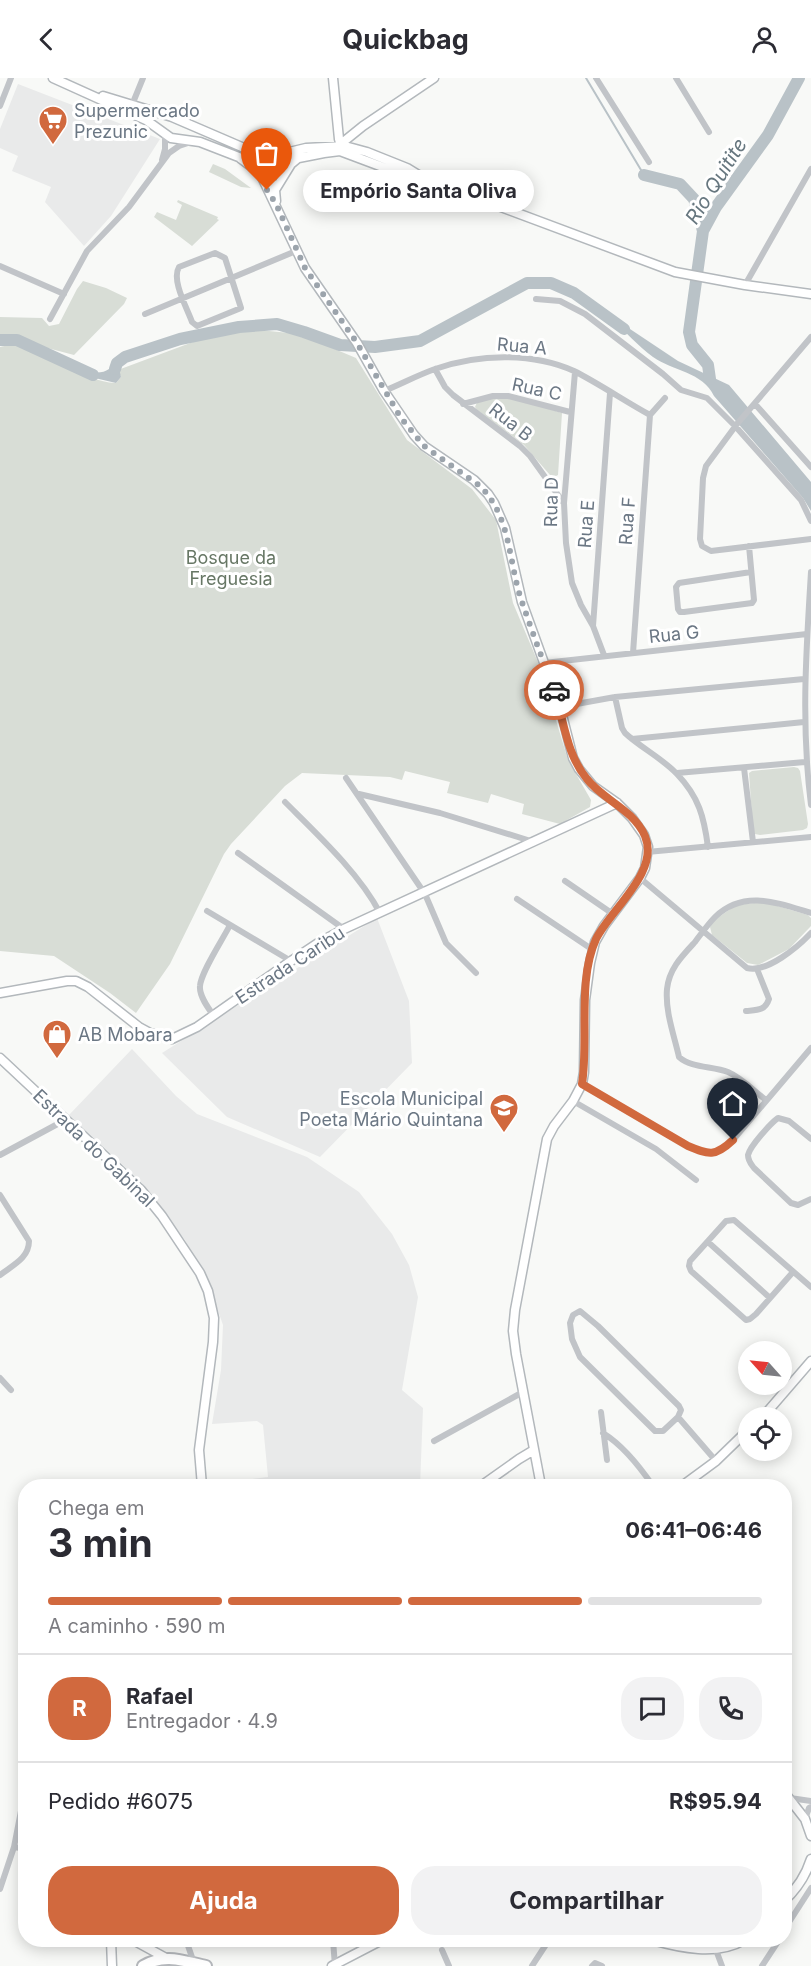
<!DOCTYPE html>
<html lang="pt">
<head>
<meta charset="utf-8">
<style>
  body { margin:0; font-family:Inter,sans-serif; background:#f2f2f3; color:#2b2b33; height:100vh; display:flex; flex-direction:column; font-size:22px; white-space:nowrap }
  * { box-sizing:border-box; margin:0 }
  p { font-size:20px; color:#7c7c81 }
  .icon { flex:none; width:33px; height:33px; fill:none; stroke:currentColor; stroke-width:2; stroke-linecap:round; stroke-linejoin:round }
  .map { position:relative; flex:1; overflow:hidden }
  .panel { position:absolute; left:18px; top:1401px; width:774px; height:468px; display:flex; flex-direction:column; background:#fff; border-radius:24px; box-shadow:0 3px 15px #0003 }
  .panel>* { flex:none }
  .needle { width:39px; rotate:297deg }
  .tools { position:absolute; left:738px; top:1263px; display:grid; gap:12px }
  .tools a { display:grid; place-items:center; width:54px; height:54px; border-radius:50%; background:#fff; box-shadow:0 3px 15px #0003; font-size:30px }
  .pin { position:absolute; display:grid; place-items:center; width:51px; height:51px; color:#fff; margin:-62px -26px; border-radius:50% 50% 50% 0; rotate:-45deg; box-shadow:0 0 6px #0007 }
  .pin .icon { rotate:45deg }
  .courier { position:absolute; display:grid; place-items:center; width:60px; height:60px; margin:-30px; border:4px solid #d1693e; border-radius:50%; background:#fff; color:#222; box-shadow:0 2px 8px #0007 }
  .bubble { position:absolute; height:42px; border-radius:21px; background:#fff; box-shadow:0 3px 15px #0003; font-size:20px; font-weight:700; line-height:42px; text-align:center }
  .summary em { font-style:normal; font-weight:700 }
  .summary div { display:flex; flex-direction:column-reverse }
  .summary { display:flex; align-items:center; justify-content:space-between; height:102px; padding:0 30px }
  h1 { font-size:39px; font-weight:700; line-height:45px }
  .bar { display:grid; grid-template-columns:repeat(4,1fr); gap:9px 6px; align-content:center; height:72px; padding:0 30px }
  .bar i { height:8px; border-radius:4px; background:#e1e1e2 }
  .bar .selected { background:#d1693e }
  .bar p { grid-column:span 4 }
  .line { display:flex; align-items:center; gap:15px; padding:0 30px; border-top:2px solid #e1e1e2 }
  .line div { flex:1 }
  .round { display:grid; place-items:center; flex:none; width:63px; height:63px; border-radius:24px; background:#f2f2f3 }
  .button { display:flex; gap:12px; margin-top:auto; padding:12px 30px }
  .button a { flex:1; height:69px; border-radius:24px; background:#d1693e; color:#fff; font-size:24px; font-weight:700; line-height:69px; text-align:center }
  .button a+a { background:#f2f2f3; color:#2b2b33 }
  header { display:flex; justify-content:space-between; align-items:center; height:78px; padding:0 30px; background:#fff; font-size:27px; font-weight:700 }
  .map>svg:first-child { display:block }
</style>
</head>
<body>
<header><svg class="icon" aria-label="back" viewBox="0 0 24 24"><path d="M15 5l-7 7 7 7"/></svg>Quickbag<svg class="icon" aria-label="person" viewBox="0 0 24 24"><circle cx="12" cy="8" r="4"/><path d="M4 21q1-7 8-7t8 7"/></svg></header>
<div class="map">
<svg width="811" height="1888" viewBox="0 0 811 1888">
  <rect width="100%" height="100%" fill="#f8f9f7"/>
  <path fill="#e9eaea" d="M18,6L160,61L111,138L84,168L45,124L51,109L12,93L18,78L0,70V51Z
    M377,840L409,923L412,985L320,1079L227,1039L162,975Z
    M132,971L176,1018L197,1036L307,1079L359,1114L392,1156L409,1187L418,1219L402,1312L423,1330L420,1408H215L214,1406L268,1399L263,1347L257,1343L212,1346L221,1292L223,1247L211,1213L185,1162L141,1104L69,1037Z"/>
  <path fill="#d8ddd6" d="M213,86L225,91L251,110L241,109L209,94Z
    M178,122L218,139L217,141L219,142L192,168L154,139L157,134L176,142L182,127L177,124Z
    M83,203L106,210L127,220L124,226L74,277L36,267L0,265V239L42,240L49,248L59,246L77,211Z
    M250,251L299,256L356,280L407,362L472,411L496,442L513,525L540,589L568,682L591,722L590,729L560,746L522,736L524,726L491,716L488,725L447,715L450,704L405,693L402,702L390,699L302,695L285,708L231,766L224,776L170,886L136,935L110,915L54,878L0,873V269C39,258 75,304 116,305L121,299L118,292L201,261Z
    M500,320L516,321L562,335L558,397L554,399L550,397L524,367L477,332L475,329L478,322Z
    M794,689L798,690L800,693L808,746L807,750L803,752L760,757L755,756L753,752L749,695L752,693Z
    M764,824L808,837L811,840V848L789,871L758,887L747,885L712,857L710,849L712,844L736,827Z"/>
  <path fill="#b9c2c7" d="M611,241L624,247L678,283L729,307L811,404V433L803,420L714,318C703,294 673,293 653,279C638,268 626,254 611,241Z
    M125,279L118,286L121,299L116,305L82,297L80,291C89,294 101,297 109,291C116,286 115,281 125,279Z"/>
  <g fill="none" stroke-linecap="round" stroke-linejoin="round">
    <path stroke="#b9c2c7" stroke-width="2" d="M586,0L644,97"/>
    <path stroke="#b9c2c7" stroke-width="12" d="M644,97L680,106L694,121L703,153
      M0,262H17L93,297
      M115,291L117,285L125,279L180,261L239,249L277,246L304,254L340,267L375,269L420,263L527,205H551L574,215L624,251
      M710,301L708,287L692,267L689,254L703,153L716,129L768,57L799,0"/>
    <g stroke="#b3b8bc" stroke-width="11">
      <path id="secondary" d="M53,0L146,42L171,60L200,64L249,83L268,86L324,75L340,73L404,97L426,101L675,194L745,207L811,216
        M333,0L339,61L342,71
        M103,18L172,39L258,76L277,77L306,70L345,68L367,74L407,90L420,98
        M337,69L363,48L434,0
        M240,80L260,95L305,190L357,265L384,313L414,357L424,368L474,402L488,416L494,425L505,450L522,524L560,629L573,680L579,691L593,708L617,725L632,740L644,757L648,769L645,790L640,800L604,848L595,864L590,885L585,922L584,994L582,1006L573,1023L554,1048L547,1061L515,1232L513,1253L516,1276L541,1408
        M264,84L275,112L276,123
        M275,112L291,86L297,81
        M0,915L67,903H76L88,909L139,949L150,955L172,961L197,949L291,883L318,865L344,851L617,725
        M0,980L141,1112L162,1138L200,1195L208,1213L214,1240L213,1264L199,1372L202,1408
        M762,1340L811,1283
        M481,1408L519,1381L534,1372
        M682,1408L716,1383L748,1352
        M784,1714L805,1741L811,1758
        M784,1823C797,1811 806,1797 811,1781
        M111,1862L112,1888
        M133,1862L166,1880
        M652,1862C680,1870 717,1878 744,1862
        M332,1888L382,1862"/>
    </g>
    <g stroke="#b4b7bb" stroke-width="14">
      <path id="highway" d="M143,1888C165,1875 183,1883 206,1888"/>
    </g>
    <path stroke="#c1c4c8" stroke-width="6" d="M596,0L649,84
      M676,0L709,54
      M132,27L143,0
      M0,28L11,0
      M162,82L165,71V56
      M215,175L225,180L241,230L197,248L192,244C187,230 171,202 179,189Z
      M0,188L64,216
      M745,207L811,91
      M536,221L560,223L585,236L663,296L681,312L707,320L736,349L801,422L811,443
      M145,236L296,173
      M50,241L87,173L129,129L169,75L179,68L191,64
      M811,259L737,346L706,388L703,400L700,461L702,468L711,473L811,461
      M435,291L445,309L453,317L520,368L530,378L563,424
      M575,294L564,425L566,465L572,505L581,527L593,548
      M384,313C401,306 418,297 435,291C478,276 532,274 574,293C598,305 626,324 650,337
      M463,326L493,318H508L570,334
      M755,326L811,389
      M749,468L754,522L752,525L684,534H680L678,531L676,509L679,505L751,494
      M811,494C806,574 801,647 811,727
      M633,575L650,337L665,320
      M604,577L593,548L610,315
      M544,585L807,556
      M615,619L622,650L625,655C641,670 662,680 677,696C699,719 704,739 708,769
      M560,629L615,619L804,601
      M632,661L804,644
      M744,690L753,764
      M677,695L805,684
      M346,700L425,816L446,865L476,895
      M359,716L440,735L534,764
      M285,724C317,756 359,795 380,835
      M647,774L811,759
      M238,775L344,851
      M640,800L747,890C767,895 798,869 811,855
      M565,803L613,836
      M517,821L593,872
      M207,833L291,883
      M746,933C757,932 765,933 769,921L757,891
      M214,938C208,930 199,918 200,908C201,894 223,861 230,847
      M582,1006L688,1068C709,1077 715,1079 733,1062L811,970
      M766,1022C754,1013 742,1000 728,994C713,988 691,990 679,979C674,957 665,933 667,911C669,891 682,878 695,864C701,856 708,846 715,839C744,811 778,825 811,835
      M573,1023L656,1071L696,1102
      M811,1061L789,1043L778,1040C771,1045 750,1068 748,1077C748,1083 751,1086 754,1090L791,1125L798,1127L811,1121
      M0,1077L65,1042
      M0,1117L29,1163C29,1180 13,1187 0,1197
      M708,1164L770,1220
      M793,1194L756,1236L750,1241L746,1242L691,1193L689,1188L690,1183L726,1143L734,1142L811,1209
      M580,1233L598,1248L679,1328L681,1332L678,1339L663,1353H655L580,1279L572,1261L570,1245L573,1237Z
      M0,1300L11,1312
      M601,1334L607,1382
      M678,1339L716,1383
      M603,1355C624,1368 640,1389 653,1408
      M434,1363L523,1314
      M790,1720L811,1723
      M805,1741L809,1730L811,1729
      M14,1769L26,1771
      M0,1811L14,1769L26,1707
      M784,1852L811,1810
      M186,1862L194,1885
      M333,1862L335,1888
      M442,1872L449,1888
      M716,1872L722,1888
      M532,1888L547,1865
      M592,1888L595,1885L602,1888
      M762,1888L779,1862"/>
    <use href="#secondary" stroke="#fff" stroke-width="8"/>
    <use href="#highway" stroke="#fff" stroke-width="10"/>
  </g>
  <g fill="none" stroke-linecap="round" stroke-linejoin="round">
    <path stroke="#9ca4ac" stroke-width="6" stroke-dasharray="0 10.8" d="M267,112L276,126L305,190L357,265L401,340L424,368L480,408C512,440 508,484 522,524C532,553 543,583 554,612"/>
    <path stroke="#d1693e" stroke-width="8" d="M554,612C564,642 566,676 587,701C603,722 633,731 645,758C660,794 611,831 596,861C577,902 589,962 582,1006L688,1068C709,1077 715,1079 733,1062"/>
  </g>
  <defs>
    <g id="supermarket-pin" transform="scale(1.5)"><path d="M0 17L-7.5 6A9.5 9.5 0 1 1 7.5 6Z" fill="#d1693e" stroke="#fff"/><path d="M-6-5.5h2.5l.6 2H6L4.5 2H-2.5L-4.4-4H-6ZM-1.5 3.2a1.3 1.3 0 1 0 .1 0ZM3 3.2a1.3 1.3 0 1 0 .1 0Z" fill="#fff"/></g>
    <g id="shop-pin" transform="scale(1.5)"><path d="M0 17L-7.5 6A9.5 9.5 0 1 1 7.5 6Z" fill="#d1693e" stroke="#fff"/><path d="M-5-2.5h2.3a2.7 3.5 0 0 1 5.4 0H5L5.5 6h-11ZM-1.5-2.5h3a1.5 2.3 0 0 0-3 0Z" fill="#fff"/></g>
    <g id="school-pin" transform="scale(1.5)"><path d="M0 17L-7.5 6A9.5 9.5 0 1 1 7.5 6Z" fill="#d1693e" stroke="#fff"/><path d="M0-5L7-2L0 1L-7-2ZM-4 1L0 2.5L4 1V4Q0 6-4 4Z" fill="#fff"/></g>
  </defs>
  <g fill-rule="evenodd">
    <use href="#supermarket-pin" x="53" y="42"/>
    <use href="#shop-pin" x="57" y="956"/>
    <use href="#school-pin" x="504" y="1030"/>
  </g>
  <g text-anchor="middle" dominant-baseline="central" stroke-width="6" stroke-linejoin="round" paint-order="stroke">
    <g font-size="18" fill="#6b7784" stroke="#fff" text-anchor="start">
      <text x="74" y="32">Supermercado<tspan x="74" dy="21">Prezunic</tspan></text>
      <text x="78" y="956">AB Mobara</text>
      <text x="483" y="1020" text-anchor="end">Escola Municipal<tspan x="483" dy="21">Poeta Mário Quintana</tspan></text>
    </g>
    <g font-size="18" fill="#6b7784" stroke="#fff">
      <text transform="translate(522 268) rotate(5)">Rua A</text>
      <text transform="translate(537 311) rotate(12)">Rua C</text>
      <text transform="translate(511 344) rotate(38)">Rua B</text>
      <text transform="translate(551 424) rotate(-89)">Rua D</text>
      <text transform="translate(627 443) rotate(-86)">Rua F</text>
      <text transform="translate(586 446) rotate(-86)">Rua E</text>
      <text transform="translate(674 556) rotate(-6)">Rua G</text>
      <text transform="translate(290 887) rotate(-33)">Estrada Caribu</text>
      <text transform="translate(94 1070) rotate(44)">Estrada do Gabinal</text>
    </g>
    <g font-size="18" fill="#677765" stroke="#fff">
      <text x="231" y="479">Bosque da<tspan x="231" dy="21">Freguesia</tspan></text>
    </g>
    <g font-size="20" font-style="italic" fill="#67777f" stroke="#fff">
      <text transform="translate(716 103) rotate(-58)">Rio Quitite</text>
    </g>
  </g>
</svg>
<div class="tools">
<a><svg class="needle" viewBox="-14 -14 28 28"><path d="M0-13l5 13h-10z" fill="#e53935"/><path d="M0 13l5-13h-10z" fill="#7c7c81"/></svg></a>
<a><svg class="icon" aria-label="locate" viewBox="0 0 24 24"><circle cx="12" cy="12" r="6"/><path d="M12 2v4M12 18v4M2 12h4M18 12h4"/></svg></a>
</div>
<div class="pin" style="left:267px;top:112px;background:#ea580c"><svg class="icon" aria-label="bag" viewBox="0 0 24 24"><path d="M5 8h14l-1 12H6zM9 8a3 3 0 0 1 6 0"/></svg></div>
<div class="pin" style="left:733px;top:1062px;background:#1f2937"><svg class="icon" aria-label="home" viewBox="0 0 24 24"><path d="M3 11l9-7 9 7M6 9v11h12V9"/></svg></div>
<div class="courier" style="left:554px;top:612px"><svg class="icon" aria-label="car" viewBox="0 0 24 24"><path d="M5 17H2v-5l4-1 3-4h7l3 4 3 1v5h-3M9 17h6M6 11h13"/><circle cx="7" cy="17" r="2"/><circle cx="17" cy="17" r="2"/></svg></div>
<div class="bubble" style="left:303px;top:92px;width:231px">Empório Santa Oliva</div>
<section class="panel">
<div class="summary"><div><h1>3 min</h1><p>Chega em</p></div><em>06:41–06:46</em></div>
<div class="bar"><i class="selected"></i><i class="selected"></i><i class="selected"></i><i></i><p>A caminho · 590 m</p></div>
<div class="line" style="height:108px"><b class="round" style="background:#d1693e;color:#fff">R</b><div><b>Rafael</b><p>Entregador · 4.9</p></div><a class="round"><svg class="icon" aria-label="chat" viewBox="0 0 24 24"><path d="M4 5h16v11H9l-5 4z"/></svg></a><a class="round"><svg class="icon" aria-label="phone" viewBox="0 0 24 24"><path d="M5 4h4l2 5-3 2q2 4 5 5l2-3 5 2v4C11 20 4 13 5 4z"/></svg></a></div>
<div class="line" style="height:78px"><div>Pedido #6075</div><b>R$95.94</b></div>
<div class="button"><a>Ajuda</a><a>Compartilhar</a></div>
</section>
</div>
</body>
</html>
